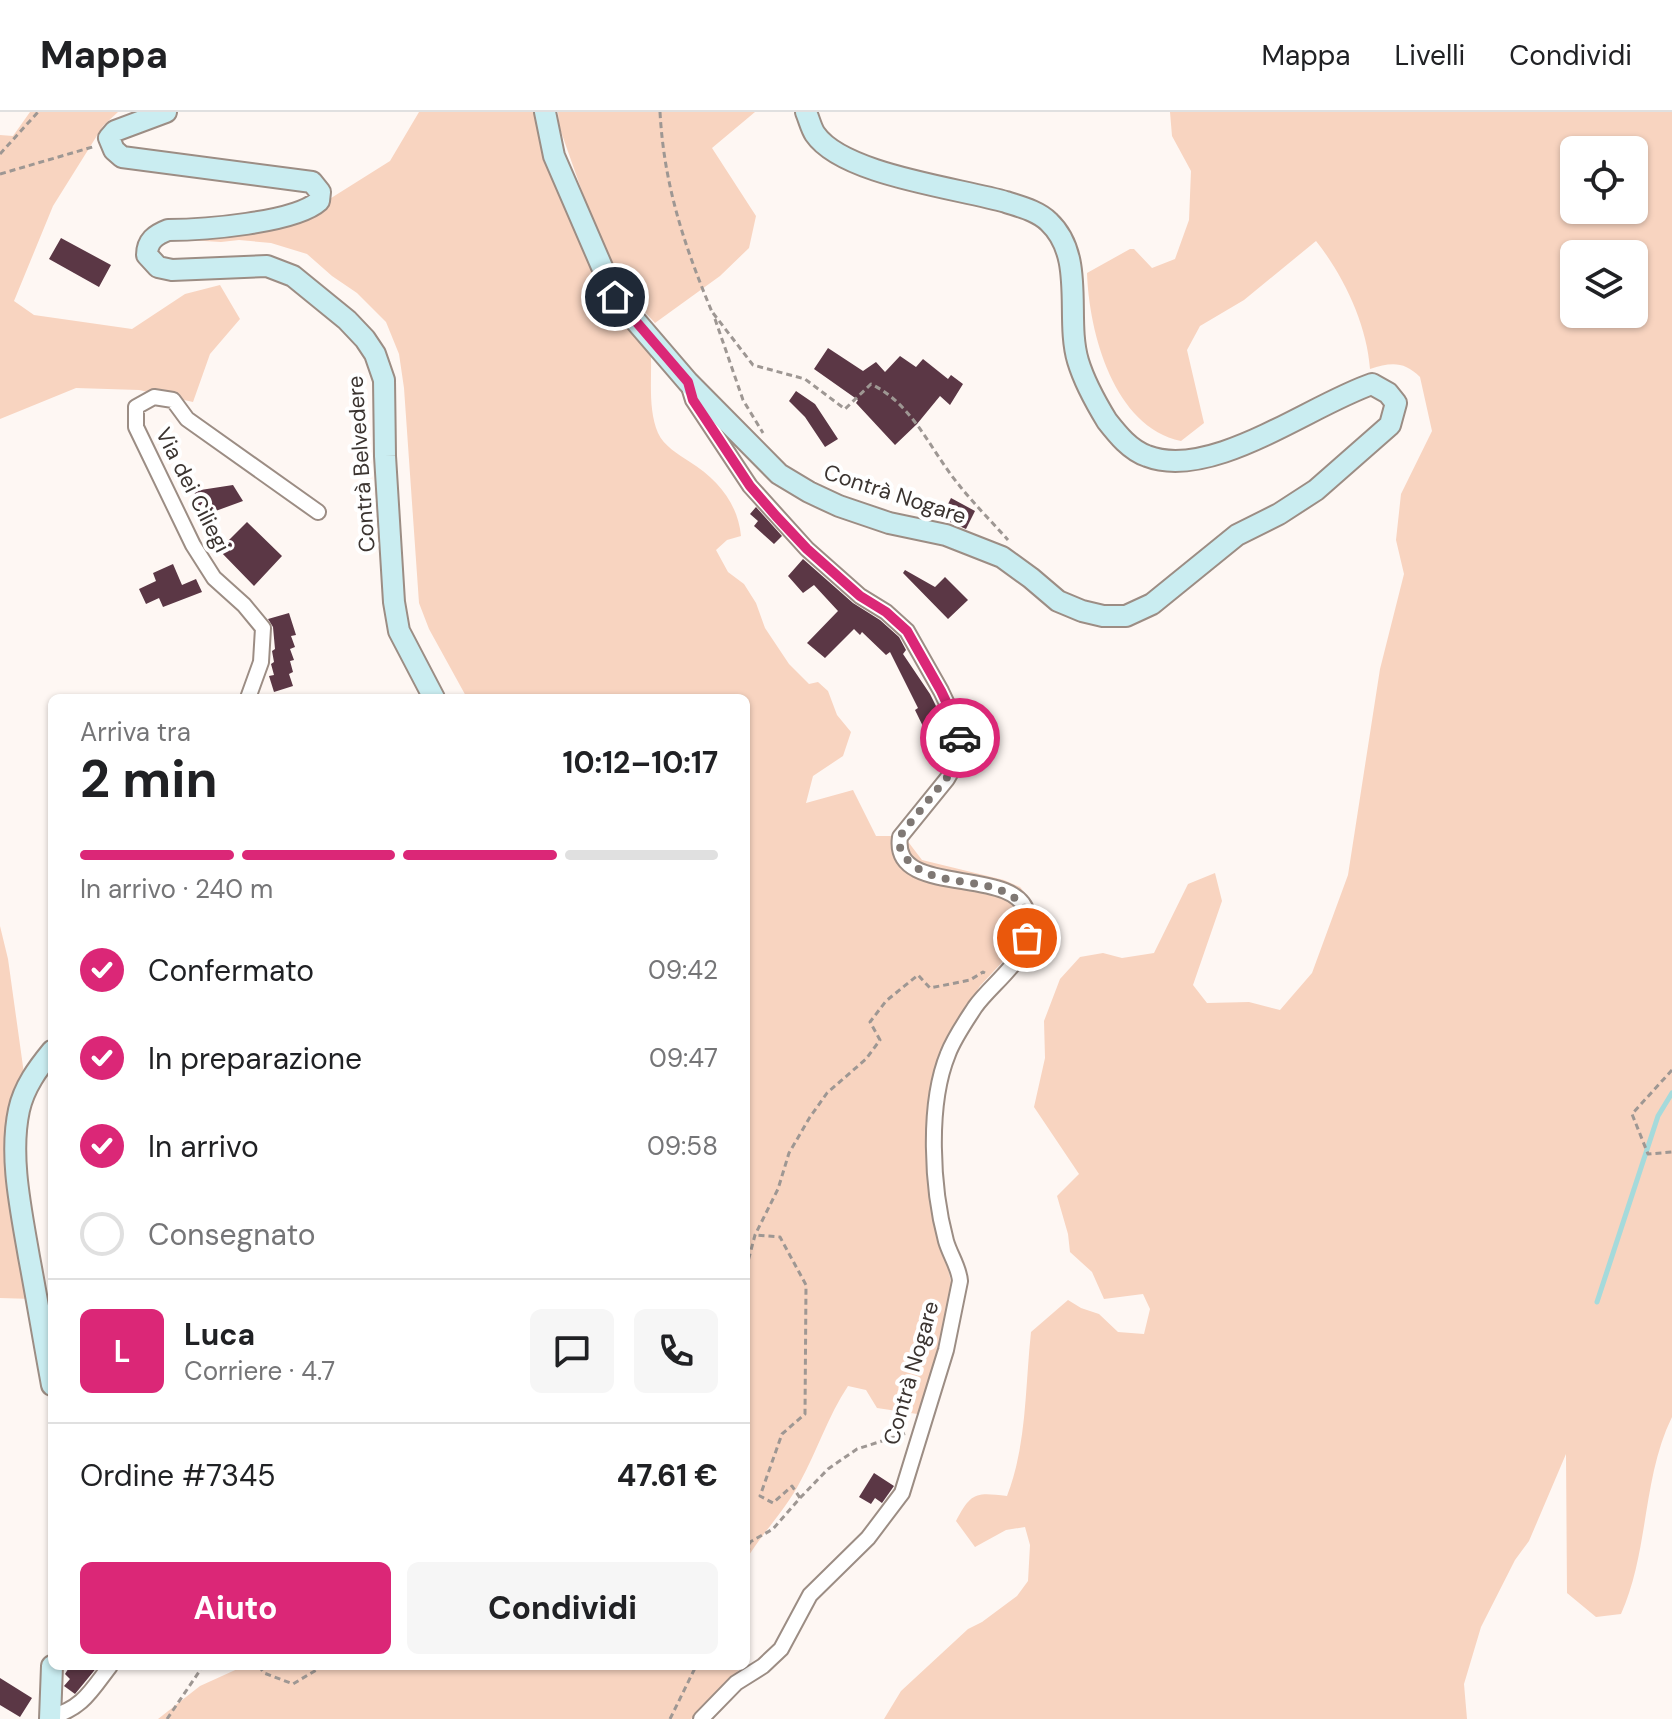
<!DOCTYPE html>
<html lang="it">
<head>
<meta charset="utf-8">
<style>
  body { margin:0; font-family:"DM Sans",sans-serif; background:#f6f6f6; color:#202124; height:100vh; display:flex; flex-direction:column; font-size:30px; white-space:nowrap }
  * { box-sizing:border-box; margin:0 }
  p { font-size:26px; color:#757577 }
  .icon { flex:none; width:44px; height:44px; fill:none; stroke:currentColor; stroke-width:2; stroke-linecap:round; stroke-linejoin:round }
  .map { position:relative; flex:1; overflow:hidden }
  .panel { position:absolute; left:48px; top:582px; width:702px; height:976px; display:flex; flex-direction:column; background:#fff; border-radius:12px; box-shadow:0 2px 6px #0004 }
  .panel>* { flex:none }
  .fabs { position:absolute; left:1560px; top:24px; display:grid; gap:16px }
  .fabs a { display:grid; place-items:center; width:88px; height:88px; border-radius:12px; background:#fff; box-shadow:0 2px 6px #0004; font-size:40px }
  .pin { position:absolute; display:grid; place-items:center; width:68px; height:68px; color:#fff; margin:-34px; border:4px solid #fff; border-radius:50%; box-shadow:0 2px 8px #0007 }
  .courier { position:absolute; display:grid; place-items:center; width:80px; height:80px; margin:-40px; border:6px solid #db2777; border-radius:50%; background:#fff; color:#222; box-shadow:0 2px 10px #0007 }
  .head em { font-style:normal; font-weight:700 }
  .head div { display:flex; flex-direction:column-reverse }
  .head { display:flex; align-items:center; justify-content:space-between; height:136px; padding:0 32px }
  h1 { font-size:52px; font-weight:700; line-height:60px }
  .bar { display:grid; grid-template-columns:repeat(4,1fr); gap:12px 8px; align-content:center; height:96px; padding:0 32px }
  .bar i { height:10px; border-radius:6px; background:#e0e0e0 }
  .bar .selected { background:#db2777 }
  .bar p { grid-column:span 4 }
  .line { display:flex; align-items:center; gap:20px; padding:0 32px; border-top:2px solid #e0e0e0 }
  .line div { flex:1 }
  .round { display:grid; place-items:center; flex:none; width:84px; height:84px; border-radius:12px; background:#f6f6f6 }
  ol { padding:0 32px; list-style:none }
  li { display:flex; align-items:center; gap:24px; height:88px }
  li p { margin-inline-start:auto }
  li .icon { padding:8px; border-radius:50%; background:#db2777; color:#fff; stroke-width:4 }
  li:last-child { color:#757577 }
  li i { width:44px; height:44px; border:4px solid #e0e0e0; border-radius:50% }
  .action { display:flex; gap:16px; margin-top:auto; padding:16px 32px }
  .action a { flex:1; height:92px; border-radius:12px; background:#db2777; color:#fff; font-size:32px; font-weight:700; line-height:92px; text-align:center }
  .action a+a { background:#f6f6f6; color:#202124 }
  header { display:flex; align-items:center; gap:48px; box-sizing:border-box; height:112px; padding:0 40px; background:#fff; border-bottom:2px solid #e0e0e0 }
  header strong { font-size:38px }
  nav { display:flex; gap:44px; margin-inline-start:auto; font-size:28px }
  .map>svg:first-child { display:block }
</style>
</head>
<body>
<header>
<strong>Mappa</strong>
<nav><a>Mappa</a><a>Livelli</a><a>Condividi</a></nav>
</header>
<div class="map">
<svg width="1672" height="1607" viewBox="0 0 1672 1607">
  <rect width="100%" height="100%" fill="#fef7f3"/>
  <path fill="#f8d4c0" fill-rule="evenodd" d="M30,0H118L103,14L53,94L14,189L34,203L132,217L185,182L220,173L240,207L210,242L193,290L139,278L76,276L0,307V23L13,24Z
    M419,0H551L558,30L610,159L622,174L600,130L572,51L559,14L558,0H755L712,36L756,104L749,136L720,164L655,211L622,175C629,184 640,194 644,204C659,242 643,285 658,321C664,334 678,342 690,350C717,367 738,391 741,424L727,428L716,438L728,460L744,472L756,491L765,516L789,552L809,572L818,570L828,579L837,603L851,620L843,644L813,664L806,691L853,678L876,724H898L906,727L922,748L1004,768L1020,775L1030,787L1032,796L1022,829L980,874L961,903L942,945L937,1104L952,1175L943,1242L924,1303L877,1296L866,1278L848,1274C828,1304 817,1339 800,1370C785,1399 762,1421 746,1448V586H467L429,517L419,491L404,276L399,242L386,210L357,181L332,164L307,142L271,131L239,128L221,130L171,127L320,93L390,49Z
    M1170,0H1672V1305C1642,1366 1649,1440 1621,1502L1596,1505L1567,1481L1566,1342L1529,1429L1515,1448L1481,1515L1464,1572L1467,1607H884L901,1579L968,1517L982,1510L1017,1484L1028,1469L1030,1433L1025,1415L1006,1418L975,1435L956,1409C971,1380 976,1380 1007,1384C1027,1333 1025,1275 1031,1220L1068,1188L1081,1196L1099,1202L1118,1220L1144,1222L1150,1197L1143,1182L1104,1187L1092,1160L1070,1140L1068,1122L1057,1084L1079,1062L1034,995L1045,946L1044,909L1060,867L1080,845L1103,841L1122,846L1154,841L1188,772L1215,761L1222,789L1193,873L1207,891L1249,890L1280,898L1312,861L1348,763L1380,557L1404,462L1396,428L1401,382L1432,319L1420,265C1404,249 1391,250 1370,257C1367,213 1344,164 1316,129L1244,188L1200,214L1187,238L1204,311L1181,329C1114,315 1089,221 1087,161L1130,137H1134L1152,156L1175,147L1189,108L1191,59L1172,24ZM1574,38H1634V98H1574ZM1574,142H1634V202H1574Z
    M0,814L8,847L26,976L20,989L33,1187L0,1186Z
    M244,1554H743L691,1607H158L200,1574Z"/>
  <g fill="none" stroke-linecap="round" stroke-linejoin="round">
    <path stroke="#a5dadb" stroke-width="5" d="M1597,1190L1658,1004L1672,981"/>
  </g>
  <path fill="#5b3745" d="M61,126L111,153L99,175L49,147Z
    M828,236L863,259L876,250L885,260L900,244L916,255L923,247L948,267L951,263L963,272L950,293L940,284L917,312L895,333L856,291L858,288L814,257Z
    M796,279L815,292L838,327L825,335L805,305L789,289Z
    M233,373L243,389L202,404L194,379Z
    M951,386L975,399L966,417L941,406Z
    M756,395L782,424L774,432L754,414L758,409L750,402Z
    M247,410L282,444L254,474L219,438Z
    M803,447L853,491L880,508L899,525L906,538L903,542L930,582L946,614L950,621V631L935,639L915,598L918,596L890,540L886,543L862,520L860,523L854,517L825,546L807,531L838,499L814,473L803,481L788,464Z
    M173,452L182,473L196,467L202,480L163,495L159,486L146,492L139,477L156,469L153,461Z
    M905,458L935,475L945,465L968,488L948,507L903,461Z
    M289,501L296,523L291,524L295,535L290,537L294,548L290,549L293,560L289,562L293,574L274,580L269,564L274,563L271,552L274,550L272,539L275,537L273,515L268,507Z
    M874,1361L894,1374L882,1391L875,1386L871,1392L859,1385Z
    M70,1554H98L75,1582L64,1574L70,1567L65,1562Z
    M0,1566L32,1586L20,1605L0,1593Z"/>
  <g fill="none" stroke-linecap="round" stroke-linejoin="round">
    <g stroke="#9c8d84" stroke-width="18">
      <path id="street" d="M689,275L693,288L750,374L807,437L860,484L886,500L907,519L941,579L960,619L959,646L947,667L900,725C891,788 1017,751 1028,803C1037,843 995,867 975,895C966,909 954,926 948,942C927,993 932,1077 946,1129C950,1143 959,1155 960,1169L946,1238L902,1381L868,1426L810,1483L781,1537L763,1554L736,1571L701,1607
        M248,586L261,550L263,516L244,493L214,466L193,433L136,315V295L154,285L173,288L187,307L318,400
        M50,1605C82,1597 91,1579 110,1554"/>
    </g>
    <g stroke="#9c8d84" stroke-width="24">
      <path id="secondary" d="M166,0L115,19L109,26L114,38L122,45L312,70L320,80L319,89C295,111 202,118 168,118C155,123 147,129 147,143L158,155L172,158L267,154L293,164L347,208L365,227L375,242L384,268L385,344L394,490L399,519L434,586
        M545,0L554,44L615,185L688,270L779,362L809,380L839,394L889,411L946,423L1002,445L1031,466L1058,489L1082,499L1103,504H1126L1152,492L1237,423L1279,402L1316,378L1390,313L1396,291L1388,281L1372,272C1310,293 1211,369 1147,344C1130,338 1118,323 1107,309C1096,291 1084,269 1078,249C1065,206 1086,145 1049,110C1038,99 1021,95 1006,90C958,76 843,63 815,22C811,16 809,7 806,0
        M52,939C38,956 24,975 19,998C9,1044 21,1098 29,1145C37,1187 44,1230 52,1273
        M50,1607L52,1554"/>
    </g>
    <path stroke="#9e9793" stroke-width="3" stroke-dasharray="6 4" stroke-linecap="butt" d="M660,0C664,73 684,133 712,200
      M0,42L38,0
      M0,62L96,34
      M713,201L753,253L805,267L845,297L871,272C914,293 930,338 959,373C974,392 992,410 1008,428
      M715,207L743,288L763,321
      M1672,958L1632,1002L1648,1042L1672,1040
      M746,1157L755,1123L778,1077L789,1041L810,1005L827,981L866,947L880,928L870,910L886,889L918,863L930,876L970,868L983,860L985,861
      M800,1386L828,1357L857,1337L907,1321
      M746,1452L750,1430L773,1417L800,1386L792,1374L773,1391L760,1384L782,1322L805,1302L806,1173L780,1125L755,1123
      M259,1554L264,1561L293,1572L323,1554
      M167,1607L203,1554
      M670,1607L696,1554"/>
    <use href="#street" stroke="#fff" stroke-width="14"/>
    <use href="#secondary" stroke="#caedf1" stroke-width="20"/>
  </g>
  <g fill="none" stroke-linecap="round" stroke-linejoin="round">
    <path stroke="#7f7874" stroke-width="8" stroke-dasharray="0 14.4" d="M960,626L957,653L902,721L900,737C926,786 997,754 1027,799V826"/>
    <path stroke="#db2777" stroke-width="10" d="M615,185L688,270L693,288L707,309L750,374L776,404L807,437L860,484L886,500L907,519L941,579L960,619V626"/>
  </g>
  <g text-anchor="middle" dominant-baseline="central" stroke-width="8" stroke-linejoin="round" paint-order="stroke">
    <g font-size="22" fill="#3b3430" stroke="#fff">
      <text transform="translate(361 352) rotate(-94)">Contrà Belvedere</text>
      <text transform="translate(193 378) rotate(63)">Via dei Ciliegi</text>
      <text transform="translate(895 382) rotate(18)">Contrà Nogare</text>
      <text transform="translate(911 1261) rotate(-74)">Contrà Nogare</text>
    </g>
  </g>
</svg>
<div class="fabs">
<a><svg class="icon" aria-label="locate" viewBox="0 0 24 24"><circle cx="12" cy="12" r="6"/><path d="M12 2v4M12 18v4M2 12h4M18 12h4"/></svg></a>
<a><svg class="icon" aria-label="layers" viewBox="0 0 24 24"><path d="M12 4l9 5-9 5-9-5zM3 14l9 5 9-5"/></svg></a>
</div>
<div class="pin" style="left:1027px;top:826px;background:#ea580c"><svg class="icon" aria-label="bag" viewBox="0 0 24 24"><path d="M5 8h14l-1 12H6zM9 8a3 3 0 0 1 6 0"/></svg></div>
<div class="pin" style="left:615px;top:185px;background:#1f2937"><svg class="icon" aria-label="home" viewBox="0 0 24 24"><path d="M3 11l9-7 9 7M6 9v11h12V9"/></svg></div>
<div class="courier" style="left:960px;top:626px"><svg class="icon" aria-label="car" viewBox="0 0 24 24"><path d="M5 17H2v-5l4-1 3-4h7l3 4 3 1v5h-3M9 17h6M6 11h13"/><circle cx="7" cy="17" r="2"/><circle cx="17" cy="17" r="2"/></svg></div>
<section class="panel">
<div class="head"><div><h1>2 min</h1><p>Arriva tra</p></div><em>10:12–10:17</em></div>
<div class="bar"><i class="selected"></i><i class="selected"></i><i class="selected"></i><i></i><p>In arrivo · 240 m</p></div>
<ol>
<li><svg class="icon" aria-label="check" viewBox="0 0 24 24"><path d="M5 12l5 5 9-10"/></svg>Confermato<p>09:42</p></li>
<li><svg class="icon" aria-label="check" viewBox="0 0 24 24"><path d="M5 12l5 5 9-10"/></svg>In preparazione<p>09:47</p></li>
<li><svg class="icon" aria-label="check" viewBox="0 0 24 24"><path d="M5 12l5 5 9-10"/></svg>In arrivo<p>09:58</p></li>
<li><i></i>Consegnato</li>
</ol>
<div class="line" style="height:144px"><b class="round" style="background:#db2777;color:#fff">L</b><div><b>Luca</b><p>Corriere · 4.7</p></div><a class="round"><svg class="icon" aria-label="chat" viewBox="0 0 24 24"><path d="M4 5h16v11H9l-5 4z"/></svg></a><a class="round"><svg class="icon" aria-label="phone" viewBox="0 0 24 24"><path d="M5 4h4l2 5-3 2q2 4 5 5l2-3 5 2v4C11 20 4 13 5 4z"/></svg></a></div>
<div class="line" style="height:104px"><div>Ordine #7345</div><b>47.61 €</b></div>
<div class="action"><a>Aiuto</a><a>Condividi</a></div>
</section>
</div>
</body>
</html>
